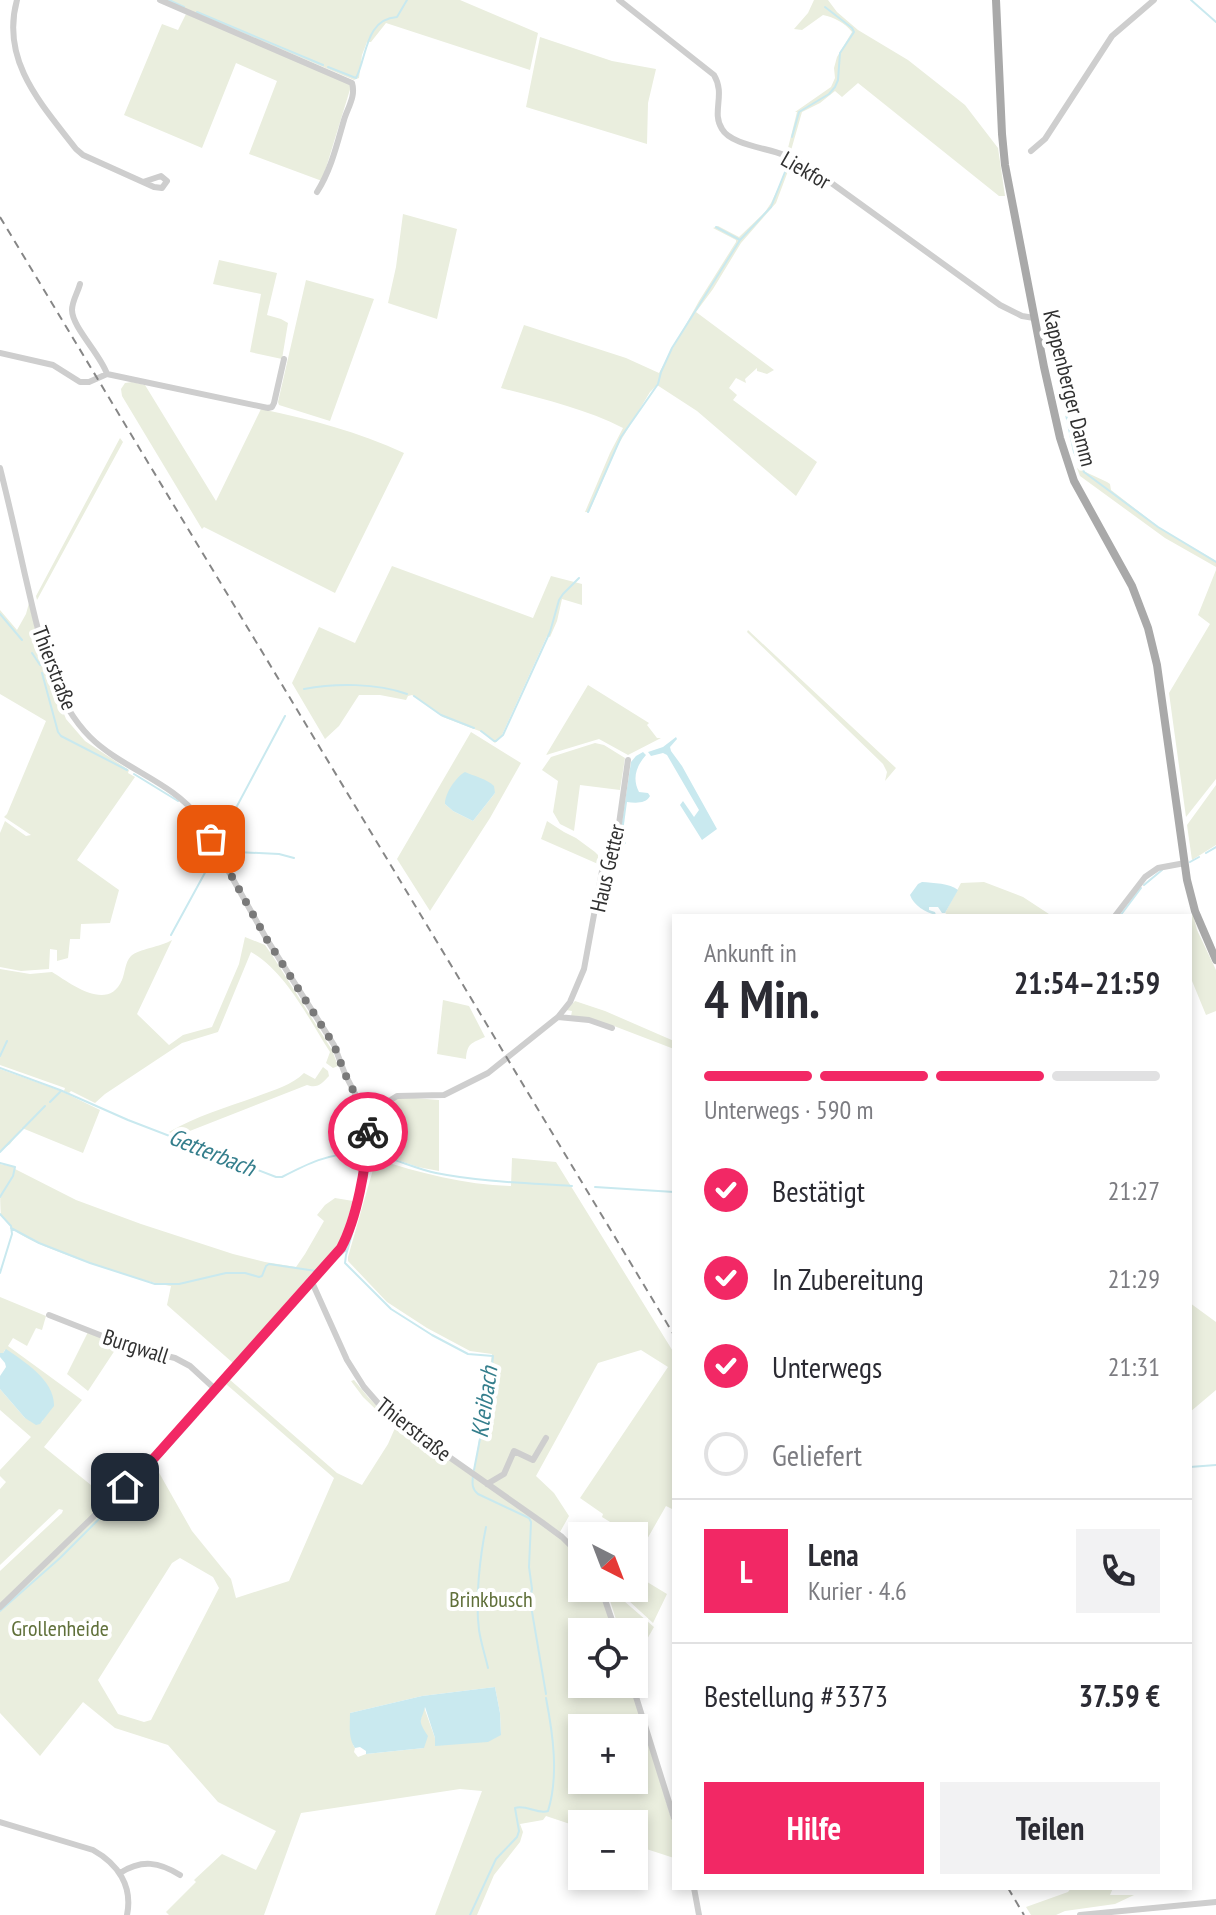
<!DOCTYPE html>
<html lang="de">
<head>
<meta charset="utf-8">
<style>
  body { margin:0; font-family:"PT Sans Narrow",sans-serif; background:#f2f2f3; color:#2b2b33; height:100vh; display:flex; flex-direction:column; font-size:30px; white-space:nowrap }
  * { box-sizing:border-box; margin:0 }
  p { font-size:26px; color:#7c7c81 }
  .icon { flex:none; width:44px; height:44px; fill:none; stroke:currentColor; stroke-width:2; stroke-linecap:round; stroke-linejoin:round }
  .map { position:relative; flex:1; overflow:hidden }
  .drawer { position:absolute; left:672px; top:914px; width:520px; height:976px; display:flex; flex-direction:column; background:#fff; border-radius:0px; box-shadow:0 4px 12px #0003 }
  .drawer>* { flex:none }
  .needle { width:52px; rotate:138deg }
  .tools { position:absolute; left:568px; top:1522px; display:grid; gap:16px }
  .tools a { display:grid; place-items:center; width:80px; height:80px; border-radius:0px; background:#fff; box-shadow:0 4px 12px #0003; font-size:40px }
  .pin { position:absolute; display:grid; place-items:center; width:68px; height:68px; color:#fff; margin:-34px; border-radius:16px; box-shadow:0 4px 12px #0006 }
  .courier { position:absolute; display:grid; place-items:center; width:80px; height:80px; margin:-40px; border:6px solid #f22865; border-radius:50%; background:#fff; color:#222; box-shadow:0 2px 10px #0007 }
  .headline em { font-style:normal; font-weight:700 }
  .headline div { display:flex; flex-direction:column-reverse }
  .headline { display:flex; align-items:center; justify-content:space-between; height:136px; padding:0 32px }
  h1 { font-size:52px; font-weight:700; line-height:60px }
  .bar { display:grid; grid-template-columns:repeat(4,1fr); gap:12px 8px; align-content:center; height:96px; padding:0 32px }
  .bar i { height:10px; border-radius:6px; background:#e1e1e2 }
  .bar .on { background:#f22865 }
  .bar p { grid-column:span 4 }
  .line { display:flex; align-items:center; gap:20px; padding:0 32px; border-top:2px solid #e1e1e2 }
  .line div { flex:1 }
  .round { display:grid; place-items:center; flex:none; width:84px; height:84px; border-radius:0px; background:#f2f2f3 }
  ol { padding:0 32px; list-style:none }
  li { display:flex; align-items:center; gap:24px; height:88px }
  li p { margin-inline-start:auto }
  li .icon { padding:8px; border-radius:50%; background:#f22865; color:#fff; stroke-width:4 }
  li:last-child { color:#7c7c81 }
  li i { width:44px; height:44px; border:4px solid #e1e1e2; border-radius:50% }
  .primary-button { display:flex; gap:16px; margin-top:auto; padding:16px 32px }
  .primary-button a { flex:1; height:92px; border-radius:0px; background:#f22865; color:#fff; font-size:32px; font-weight:700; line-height:92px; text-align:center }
  .primary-button a+a { background:#f2f2f3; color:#2b2b33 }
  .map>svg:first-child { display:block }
</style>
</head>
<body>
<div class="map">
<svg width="1216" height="1915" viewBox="0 0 1216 1915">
  <rect width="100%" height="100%" fill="#fff"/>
  <path fill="#eaeede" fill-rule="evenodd" d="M165,0H460L538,33L530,70L386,23L371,42H367L362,55L359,78L354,80Z
    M814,0H828L837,12L858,30L908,60L965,105L998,148L1005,196H999L858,83L842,97L835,91L820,103L802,112L790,154L787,152L797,112H795L831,87L835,78L834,68L837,57L852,32C845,23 834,17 823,15L802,30L794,29L808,13Z
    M186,14L352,83L322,181L249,154L277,81L236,63L202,148L124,115L162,24L178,30Z
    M540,37L612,61L656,69L648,103L647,144L526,107Z
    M786,171H788L776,203L741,243L713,289L696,312L774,370L767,374L757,371V368L745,379L746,383L736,378L729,388L737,395L733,400L817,462L796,496L697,411L657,385L650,392L618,445L589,512H585L610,453L623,428C586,409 542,399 501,388L524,325L626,358L659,373L699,301L736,242V240L713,228L718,226L739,237L765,212L771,203Z
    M403,214L457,229L437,319L388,303L396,267Z
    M219,260L277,273L267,315L281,319L288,323L282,359L250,352L261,294L213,284Z
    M306,280L374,299L330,421L279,405L278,402Z
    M132,382L145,385L216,501L261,409C310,419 359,432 404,453L335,593L204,527L202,529L122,396L121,389L125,383Z
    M120,438L123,442L37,600L36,596Z
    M1077,468L1107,482L1110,484L1111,490L1160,528L1216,561V567L1165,538L1080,476Z
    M392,566L533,618L551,576L582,584V605L562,599L557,621L550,637L547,636L501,737L495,743L482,732L443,717L412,695L408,696L406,700L380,695H359L339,726L325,739L292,683L319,627L355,643Z
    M1216,570V779L1186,817L1169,693L1210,624L1198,615Z
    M29,603L42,657L66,719L85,741L129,770L128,773L135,777L77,860L119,890L110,923L81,924L80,939H70L68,958L57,961V950L50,949L49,969L21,971L0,967V833L5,821L26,836L31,835L4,817L7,814L46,721L0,694V610L17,630L26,614Z
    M748,630L896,768L885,781L887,772L883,764L747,632Z
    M588,685L649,723L647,725L657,738H661L628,755L599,739L546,755Z
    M471,732L521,763L490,818L430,911L397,859ZM484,781L495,793L473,821L453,811L445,804Z
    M595,743L604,745L625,758L620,790L580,785L574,831L560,824L553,812L558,781L542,770L551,757Z
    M1216,785V845L1192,860L1187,825Z
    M547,821L564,832L576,838L595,852L598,855V864L541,839Z
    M984,882L1023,897L1052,916H950L945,913L961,883Z
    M1193,914L1197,930L1216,970V1011L1206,1015L1190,976V916H1189Z
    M245,937L265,945L272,955L332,1050L338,1066L333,1068L326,1063L330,1052C308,1018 286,972 251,952L218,1032L182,1043L105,1094L95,1103L71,1091L69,1093L64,1091L65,1088L0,1065V969L30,974L52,972C70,983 108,1013 122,980C125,973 125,962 131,956C139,949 160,947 172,940L137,1014L169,1045L183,1035L212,1027L239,964Z
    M443,1000L469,1006L485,1037C472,1043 467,1043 466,1059L437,1054Z
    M575,1001L605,1011L674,1041V1049L614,1026L571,1016L572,1011L566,1010Z
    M323,1067L328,1071L329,1076C322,1083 318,1089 307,1085L177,1136L169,1132C196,1116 228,1107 258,1096C274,1090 292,1085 304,1073L315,1079Z
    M0,1069L61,1091L100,1110L83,1153L22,1128L10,1144L0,1151Z
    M401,1097L439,1100V1171L418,1167L371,1151C374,1127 376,1108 401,1097Z
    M512,1158L556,1162L674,1353V1510L666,1506L634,1562V1536L618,1534L620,1528L602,1517L603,1514L580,1498L668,1367L641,1350L598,1363L536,1476L554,1493L569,1516L560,1532L474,1472L492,1354L470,1351L427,1328L387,1302L348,1261V1257L376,1159C420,1173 465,1185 511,1186Z
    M0,1164L15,1167V1169L76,1200L141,1224L233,1254L265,1262L296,1267L305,1254L324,1221L317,1215L325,1205L335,1198L353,1201L339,1247L312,1273L233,1363L167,1305L171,1286C145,1283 29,1246 12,1228C10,1226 2,1217 1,1214C0,1207 0,1173 0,1164Z
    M0,1297L46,1316L42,1330L36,1328L27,1346L13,1338L8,1346L82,1400L44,1447L107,1498L149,1455L192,1531L231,1579L236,1598L289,1581L334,1478L226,1384L229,1379L337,1473L362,1485L388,1444L395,1428L363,1397L351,1381L354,1380L368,1397L402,1429L440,1453L561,1538L582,1560V1588H600L614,1632H582V1684H631L674,1828V1858L634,1845V1824H582V1828L546,1816L543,1820L520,1824L523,1832L520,1842L494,1875L477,1915H435L482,1791L460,1789L301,1813L264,1915H169L166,1912L196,1882L194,1880L222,1854L256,1870L276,1831L218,1802L168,1745L115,1728L83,1702L40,1756L0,1713V1571L62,1513L63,1510L59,1509L0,1565V1489L6,1482L0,1476V1470L31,1437L0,1410V1389L25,1418L42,1422L44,1417L5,1350L3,1353H0ZM180,1558L213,1577L219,1588L151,1720L144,1722L118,1714L98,1680L172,1563ZM495,1687L500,1713L501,1735L435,1738L424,1707C418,1721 422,1733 424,1748L366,1754L358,1757L354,1752L355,1748L353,1745L350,1713L422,1696ZM582,1728H634V1780H582Z
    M1190,1303L1216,1322V1390L1190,1412Z
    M88,1332L119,1344L88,1391L67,1374Z
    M634,1574L667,1594L653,1623L616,1589L634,1588Z
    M606,1588H609L654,1627L634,1662V1632H620Z
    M1071,1888H1113L1110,1895H1134L1115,1904L1065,1911L1056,1915H1031L1026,1907L1068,1892Z"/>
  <path fill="#c9e9ef" d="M676,737L677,739L670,747L671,751L682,766L717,829L702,840L680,805L683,801L694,817L699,810L667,755L663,753L651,756L648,752L663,747Z
    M643,752L646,755C636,766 632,779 639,792L648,793L650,796C646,804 635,803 627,802L622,839L626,843L623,846L619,841L631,762L636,756Z
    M465,772C474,776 487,779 494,786L495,793L473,821L453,811L445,804C445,793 456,777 465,772Z
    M922,882C933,883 950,883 958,890L945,913H942L938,907H929V910L935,912L936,915C925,912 914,906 910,895L918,884Z
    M6,1349C25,1362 55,1381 54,1406L40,1424L36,1425L25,1418L0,1389V1376L6,1367L5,1363L0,1357V1353H3Z
    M495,1687L500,1713L501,1735L488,1742L435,1746V1738L425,1707C421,1723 417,1719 428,1736L424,1748L366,1754V1751L360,1747L355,1748C348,1738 350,1725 350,1713L422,1696Z"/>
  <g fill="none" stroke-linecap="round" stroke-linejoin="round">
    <path stroke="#c9e9ef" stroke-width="2" d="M169,0L184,7
      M1191,0L1216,22
      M197,12L323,65
      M328,67L356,78C367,57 365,19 397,17L407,0
      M792,137L799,112L829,94L835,87L838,80L840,53L854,32L852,28L825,7
      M716,227L740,240
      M1049,335L1074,452L1084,472L1158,527L1216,562
      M588,512L621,437L658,384L661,372L672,348L740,240L771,207L785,172
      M0,614L22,640
      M32,653L40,665
      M42,673L58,732L61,736L127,770
      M304,689C335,683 377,683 407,694
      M414,696L441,715L474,728
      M481,731L494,741H496L503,735L550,632L559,600L563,594L579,578
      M134,774L178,801
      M194,817L211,846
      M220,838L285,716
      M233,849L237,852L279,854L294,858
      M1206,853L1216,847
      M1190,862L1199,857
      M1144,885L1162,870
      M1120,916L1141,888
      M171,935L213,858L214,851
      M0,1056L7,1041
      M0,1068L60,1090L128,1120L276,1177H282C309,1163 327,1154 358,1153C383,1152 411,1168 436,1173C481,1182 527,1183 572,1186
      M50,1102L60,1092
      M0,1152L45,1106
      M0,1163L15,1167L13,1176L0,1197
      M595,1187L674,1192
      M362,1196L370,1160
      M361,1202L346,1255L345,1263L391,1309L432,1335L468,1354L493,1356L489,1392L474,1470
      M0,1214L11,1226L12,1234L0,1273
      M11,1228L39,1243L90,1263L155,1284H179L226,1273H245L259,1277L262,1276L266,1266L269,1264L316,1271
      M322,1272L347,1249
      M232,1376L280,1321
      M200,1412L227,1382
      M161,1456L196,1417
      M154,1463L157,1460
      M1190,1467L1216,1465
      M473,1476C472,1484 472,1489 478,1494L529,1518L531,1522L529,1567L532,1589L530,1600L546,1694
      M129,1488L151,1466
      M486,1527C480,1556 475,1600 479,1630C481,1643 485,1655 488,1668
      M0,1611L60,1558L126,1492
      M470,1915L496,1859L517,1837L519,1831L515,1808C526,1804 538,1815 548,1811C559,1776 553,1734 546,1698"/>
    <path stroke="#cecece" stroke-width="6" d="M17,0C0,61 42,105 76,149L83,155L154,187L162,188L167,181L161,176L143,182
      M160,0L352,83C356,96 348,107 344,120C337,144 331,170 317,192
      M619,0L714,75C726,95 711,112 722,129C731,145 768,148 784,155C794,158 803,164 812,169L1000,305L1022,316L1034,318
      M1031,151L1045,139L1112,36L1154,0
      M0,353L53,365L80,382H89L107,374C101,355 72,327 72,310C72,301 78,292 80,284
      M107,374L268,408L272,407L274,403L284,359
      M0,468C9,504 17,539 25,575C38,629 49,696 90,737C121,768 174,783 198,817L266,938L334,1045L345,1074L363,1109L368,1120V1128C368,1162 357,1219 341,1248L155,1457L0,1607
      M219,853L233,843
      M1115,916L1145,877L1158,868L1185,863
      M558,1017L589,1020L612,1028
      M368,1120L378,1114L389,1101L397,1096L444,1095L488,1073L558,1017L570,1002L584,969L602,871L613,849L618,831L628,760
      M311,1280L347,1360L364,1387L378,1403L408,1428L543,1523L562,1537L582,1557
      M49,1315L133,1348L175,1358L190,1366L215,1389
      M487,1484L504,1474L514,1451L533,1460L546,1438
      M601,1588L616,1632
      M632,1684L674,1818
      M0,1822L93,1850C118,1864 133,1886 127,1915
      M120,1873C142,1859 159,1862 180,1875
      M694,1888L699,1915
      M1080,1915L1216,1902"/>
    <path stroke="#a9a9a9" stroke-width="8" d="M996,0L1002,134L1005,165L1044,367L1060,438L1074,481L1132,586L1148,628L1157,665L1187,880L1195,911L1216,960"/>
    <path stroke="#868686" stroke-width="2" stroke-dasharray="8 6" stroke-linecap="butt" d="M0,217L674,1335
      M1008,1888L1024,1915"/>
  </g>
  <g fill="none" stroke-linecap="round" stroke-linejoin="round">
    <path stroke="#797979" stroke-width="8" stroke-dasharray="0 14.4" d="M211,839L266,938L334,1045L345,1074L368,1120V1132"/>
    <path stroke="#f22865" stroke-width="10" d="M125,1487L155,1457L341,1248C357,1218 366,1167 368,1132"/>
  </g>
  <g text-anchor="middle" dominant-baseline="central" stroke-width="8" stroke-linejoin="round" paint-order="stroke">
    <g font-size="22" fill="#313131" stroke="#fff">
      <text transform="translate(806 170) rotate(30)">Liekfor</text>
      <text transform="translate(1070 388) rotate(76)">Kappenberger Damm</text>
      <text transform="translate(55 668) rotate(69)">Thierstraße</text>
      <text transform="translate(607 868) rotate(-77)">Haus Getter</text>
      <text transform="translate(136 1346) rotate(18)">Burgwall</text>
      <text transform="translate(414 1429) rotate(38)">Thierstraße</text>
    </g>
    <g font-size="22" fill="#60703a" stroke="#fff">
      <text x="491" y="1599">Brinkbusch</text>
      <text x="60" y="1628">Grollenheide</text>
    </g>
    <g font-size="24" font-style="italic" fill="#347e8c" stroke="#fff">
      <text transform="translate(212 1152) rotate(22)">Getterbach</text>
      <text transform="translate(484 1402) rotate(-82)">Kleibach</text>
    </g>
  </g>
</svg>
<div class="tools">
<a><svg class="needle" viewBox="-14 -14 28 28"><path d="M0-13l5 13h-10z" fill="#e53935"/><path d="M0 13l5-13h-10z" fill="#7c7c81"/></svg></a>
<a><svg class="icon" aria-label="locate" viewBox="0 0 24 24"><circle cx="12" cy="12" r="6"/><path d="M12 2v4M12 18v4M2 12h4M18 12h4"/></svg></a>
<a>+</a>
<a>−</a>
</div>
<div class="pin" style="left:211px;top:839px;background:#ea580c"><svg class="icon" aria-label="bag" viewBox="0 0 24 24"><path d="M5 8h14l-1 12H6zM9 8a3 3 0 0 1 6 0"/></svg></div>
<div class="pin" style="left:125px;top:1487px;background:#1f2937"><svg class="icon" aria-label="home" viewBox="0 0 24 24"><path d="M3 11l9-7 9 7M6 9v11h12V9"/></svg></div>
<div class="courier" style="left:368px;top:1132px"><svg class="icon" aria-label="bike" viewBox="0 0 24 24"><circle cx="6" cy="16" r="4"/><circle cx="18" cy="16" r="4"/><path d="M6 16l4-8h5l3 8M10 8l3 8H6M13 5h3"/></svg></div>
<section class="drawer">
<div class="headline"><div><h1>4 Min.</h1><p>Ankunft in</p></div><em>21:54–21:59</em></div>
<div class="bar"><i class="on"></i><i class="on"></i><i class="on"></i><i></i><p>Unterwegs · 590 m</p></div>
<ol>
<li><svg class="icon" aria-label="check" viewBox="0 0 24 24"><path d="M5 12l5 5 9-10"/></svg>Bestätigt<p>21:27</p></li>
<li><svg class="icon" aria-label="check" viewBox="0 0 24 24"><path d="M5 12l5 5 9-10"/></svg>In Zubereitung<p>21:29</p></li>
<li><svg class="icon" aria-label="check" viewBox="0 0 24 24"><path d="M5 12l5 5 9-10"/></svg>Unterwegs<p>21:31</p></li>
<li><i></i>Geliefert</li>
</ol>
<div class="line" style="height:144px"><b class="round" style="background:#f22865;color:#fff">L</b><div><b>Lena</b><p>Kurier · 4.6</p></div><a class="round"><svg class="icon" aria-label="phone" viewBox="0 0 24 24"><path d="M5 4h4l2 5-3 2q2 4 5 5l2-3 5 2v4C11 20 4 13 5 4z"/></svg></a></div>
<div class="line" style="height:104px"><div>Bestellung #3373</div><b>37.59 €</b></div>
<div class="primary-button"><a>Hilfe</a><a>Teilen</a></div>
</section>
</div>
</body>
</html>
